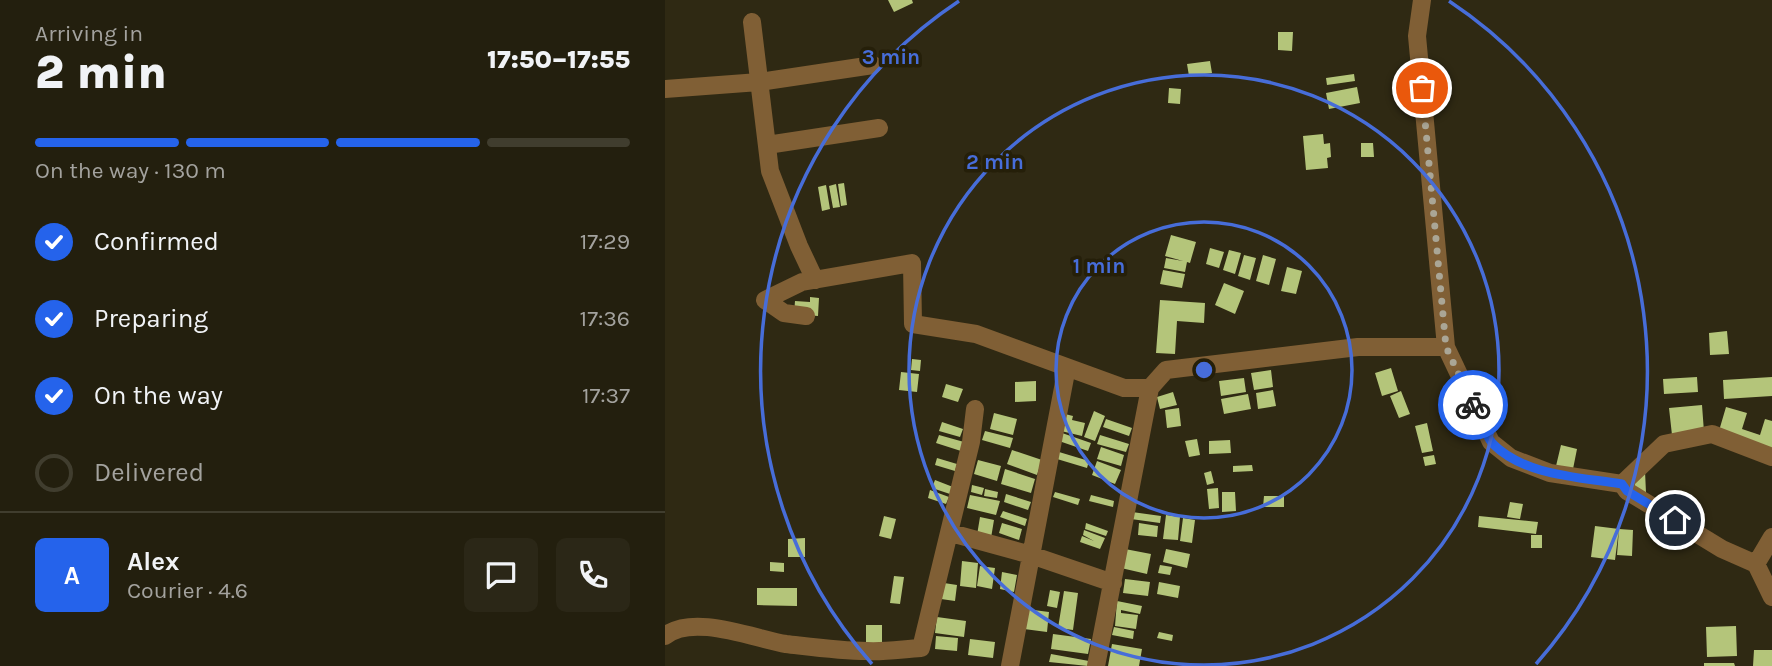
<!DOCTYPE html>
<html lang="en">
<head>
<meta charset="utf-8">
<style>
  body { margin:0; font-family:Karla,sans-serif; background:#2b2717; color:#f1f3f6; height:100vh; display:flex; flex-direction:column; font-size:26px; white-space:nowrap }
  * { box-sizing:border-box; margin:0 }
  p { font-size:23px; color:#a3a29e }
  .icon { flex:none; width:38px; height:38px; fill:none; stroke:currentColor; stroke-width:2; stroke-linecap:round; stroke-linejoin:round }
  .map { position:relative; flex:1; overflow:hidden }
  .sheet { display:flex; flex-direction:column; background:#231f0e; width:665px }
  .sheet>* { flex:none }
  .pin { position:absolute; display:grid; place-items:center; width:60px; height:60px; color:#fff; margin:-30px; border:4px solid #fff; border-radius:50%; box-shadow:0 2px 7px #0007 }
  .courier { position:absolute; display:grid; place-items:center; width:70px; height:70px; margin:-35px; border:5px solid #2563eb; border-radius:50%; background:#fff; color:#222; box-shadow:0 2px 9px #0007 }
  .headline em { font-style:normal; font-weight:800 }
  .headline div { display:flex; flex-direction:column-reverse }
  .headline { display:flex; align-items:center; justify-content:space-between; height:119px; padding:0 35px }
  h1 { font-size:46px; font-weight:800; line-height:52px }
  .bar { display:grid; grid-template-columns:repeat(4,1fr); gap:10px 7px; align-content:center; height:84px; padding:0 35px }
  .bar i { height:9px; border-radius:5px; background:#403d2e }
  .bar .current { background:#2563eb }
  .bar p { grid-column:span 4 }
  .line { display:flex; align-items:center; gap:18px; padding:0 35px; border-top:2px solid #403d2e }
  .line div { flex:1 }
  .round { display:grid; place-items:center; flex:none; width:74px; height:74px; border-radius:10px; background:#2b2717 }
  ol { padding:0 35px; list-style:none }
  li { display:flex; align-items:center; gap:21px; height:77px }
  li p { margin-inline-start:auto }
  li .icon { padding:7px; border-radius:50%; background:#2563eb; color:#fff; stroke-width:4 }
  li:last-child { color:#a3a29e }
  li i { width:38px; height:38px; border:4px solid #403d2e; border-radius:50% }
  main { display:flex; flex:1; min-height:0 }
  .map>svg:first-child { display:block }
</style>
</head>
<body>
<main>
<section class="sheet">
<div class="headline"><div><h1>2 min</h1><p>Arriving in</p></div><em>17:50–17:55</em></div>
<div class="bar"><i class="current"></i><i class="current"></i><i class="current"></i><i></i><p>On the way · 130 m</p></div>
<ol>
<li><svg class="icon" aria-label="check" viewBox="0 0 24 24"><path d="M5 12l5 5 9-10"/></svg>Confirmed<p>17:29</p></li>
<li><svg class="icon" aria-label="check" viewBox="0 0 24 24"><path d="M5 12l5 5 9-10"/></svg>Preparing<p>17:36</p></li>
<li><svg class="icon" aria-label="check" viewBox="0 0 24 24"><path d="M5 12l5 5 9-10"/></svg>On the way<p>17:37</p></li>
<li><i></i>Delivered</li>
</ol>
<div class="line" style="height:126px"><b class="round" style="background:#2563eb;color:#fff">A</b><div><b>Alex</b><p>Courier · 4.6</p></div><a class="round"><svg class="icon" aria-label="chat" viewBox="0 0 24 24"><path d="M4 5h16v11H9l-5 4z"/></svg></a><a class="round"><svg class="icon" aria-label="phone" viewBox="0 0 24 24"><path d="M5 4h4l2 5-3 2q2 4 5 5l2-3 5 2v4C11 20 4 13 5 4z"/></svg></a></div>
</section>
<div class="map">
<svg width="1107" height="666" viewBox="0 0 1107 666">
  <rect width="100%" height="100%" fill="#2f2913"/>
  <path fill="#b4c57a" d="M223,0H247L248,3L229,12Z
    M613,32H628L627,51L613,50Z
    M545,61L547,73L524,76L522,64Z
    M689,74L690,81L662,85L661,78Z
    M692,87L695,103L664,109L661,93Z
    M504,88L516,89L515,104L503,103Z
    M658,134L659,144L665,143L666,157L662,158L663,168L641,170L638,136Z
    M696,143H708L709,157H696Z
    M179,183L182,205L176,206L173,184Z
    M171,184L175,207L168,208L164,186Z
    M161,185L165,209L157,211L153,187Z
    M506,235L531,242L525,263L522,262L520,272L499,268L501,258L518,261L500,256Z
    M545,248L559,252L554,268L541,264Z
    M564,250L576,253L570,274L558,270Z
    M579,255L591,258L585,280L573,276Z
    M598,255L611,259L604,285L591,281Z
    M622,267L637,271L631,294L616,291Z
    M498,270L520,274L517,288L495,284Z
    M559,283L579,291L570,314L550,305Z
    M145,297L154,298L153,316L129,314L130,301L145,302Z
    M495,300L540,303L539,323L512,321L510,354L491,353Z
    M1062,331L1064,354L1045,355L1044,333Z
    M247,359L256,360L255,371L246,370Z
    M726,368L733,391L717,396L710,373Z
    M606,370L608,387L589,390L586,373Z
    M236,372L254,374L252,392L234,390Z
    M1032,377L1033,392L999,394L998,379Z
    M1107,377V396L1059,399L1058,380Z
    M579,378L581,392L556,396L554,381Z
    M371,381V401L350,402V382Z
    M281,384L298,389L293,402L277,397Z
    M608,390L611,406L593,409L591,393Z
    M736,391L745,414L734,418L725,396Z
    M508,392L512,405L495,409L492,397Z
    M583,394L586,409L559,414L556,399Z
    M1037,405L1039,432L1007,435L1004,408Z
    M1061,407L1082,413L1077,429L1095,435L1100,419L1107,421V455L1051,441Z
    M514,408L516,426L502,428L500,410Z
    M429,411L440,416L430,441L419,437Z
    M329,413L352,419L348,435L325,429Z
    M400,414L408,416L407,420L420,423L417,436L396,431Z
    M441,419L467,428L464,436L438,427Z
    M277,422L298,429L295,437L274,431Z
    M762,423L768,451L757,453L750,426Z
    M320,431L348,438L345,448L317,440Z
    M397,433L426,443L423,451L394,441Z
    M274,435L299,442L296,451L271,443Z
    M435,435L464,444L461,452L432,444Z
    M532,439L535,455L524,457L520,441Z
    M565,440L566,453L544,454V441Z
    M896,445L912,449L908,469L891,466Z
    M436,447L459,455L456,466L432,459Z
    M347,450L377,460L372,475L342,464Z
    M394,452L424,461L422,468L392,459Z
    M769,455L771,464L760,466L758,457Z
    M272,458L292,464L290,471L270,465Z
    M313,460L336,466L332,481L309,474Z
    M432,461L456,470L450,484L427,475Z
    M587,465L588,471L568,472V466Z
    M340,469L370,479L366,493L336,484Z
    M546,471L549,483L542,485L539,473Z
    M969,471H980L981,493L970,494Z
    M270,480L288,487L285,494L267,488Z
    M307,485L319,488L317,495L306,492Z
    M553,488L554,508L544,509L542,489Z
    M320,489L333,492L332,498L319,496Z
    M265,490L284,497L281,504L263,498Z
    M390,492L415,499L413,505L388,497Z
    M557,492H570L571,511L557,512Z
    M341,494L366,502L363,510L339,502Z
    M305,495L335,501L331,515L302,508Z
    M426,495L449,501L448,507L424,501Z
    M599,496H619V507H598Z
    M845,502L858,504L855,519L842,517Z
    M338,511L362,519L360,526L335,517Z
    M467,512L496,516L495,523L466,519Z
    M501,515L515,517L513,540L498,539Z
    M219,516L231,519L226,539L214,536Z
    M814,516L873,522L871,534L813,527Z
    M315,517L329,520L324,550L310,547Z
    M518,518L530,520L527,543L515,541Z
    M337,523L357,529L354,540L334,533Z
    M421,523L443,531L441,536L420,529Z
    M474,523L493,526L492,537L473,535Z
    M930,526L954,529L950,560L926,557Z
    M954,529L968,530L967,556L952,555Z
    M419,530L440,538L435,549L415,542L417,536L429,541L418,535Z
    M866,535H877V548H866Z
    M140,538V557H123V539Z
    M460,549L486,554L482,574L456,568Z
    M501,549L525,554L522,568L498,562Z
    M297,561L313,563L311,588L295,586Z
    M105,562L119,563V572L105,571Z
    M495,565L507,567L505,575L493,573Z
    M315,566L330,568L327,589L312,586Z
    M337,572L352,575L349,592L335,589Z
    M229,576L239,577L235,604L225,603Z
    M460,579L485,582L483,596L458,593Z
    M494,582L515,586L513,598L492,594Z
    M279,583L292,585L290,601L276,599Z
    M92,588H132V606L92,605Z
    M385,590L395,592L392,608L382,606Z
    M399,591L413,593L408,630L393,628Z
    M452,601L477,606L475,614L456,610V613L473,615L471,629L450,626Z
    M361,609L384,612L382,632L359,629Z
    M272,617L301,621L299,637L270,633Z
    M201,625H217V645H201Z
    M1071,626L1072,656L1042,657L1041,627Z
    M449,627L469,631L468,639L447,635Z
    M494,632L508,635L507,641L492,638Z
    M388,634L426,639L423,654L386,649Z
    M271,636L293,638L292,651L270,649Z
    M305,639L330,642L328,658L303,655Z
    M447,644L477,649L474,666H443Z
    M1089,650H1107V666H1088Z
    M386,654L424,661L423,666L384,662Z
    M1039,663H1069L1070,666H1039Z"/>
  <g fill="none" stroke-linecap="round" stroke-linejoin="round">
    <path stroke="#805f35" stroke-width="18" d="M757,0L752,36L781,347L826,442L846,458L885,473L957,484L962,491L1057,549L1091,564L1107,537
      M87,22L105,171L134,246L150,280
      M0,89L94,82L208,65
      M102,145L214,128
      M141,316L119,313L100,300L137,282L247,263L248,324L311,334L459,388H485
      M957,484L999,444L1047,434L1107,457
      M286,533L366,555L448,583
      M1091,564L1107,597
      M0,636C28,613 90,639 121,644C147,647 175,651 202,651C220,652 238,649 256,648L306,442L310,409
      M345,666L402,367
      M431,666L485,388L501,370L693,347H781"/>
  </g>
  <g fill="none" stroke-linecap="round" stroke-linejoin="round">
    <path stroke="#aaa696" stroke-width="7" stroke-dasharray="0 12.6" d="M757,88L781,347L808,405"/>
    <path stroke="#2563eb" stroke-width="9" d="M808,405C814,416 819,434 828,444C860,476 914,477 957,484L962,491L1010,520"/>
  </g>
  <g fill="none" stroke="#476dd9" stroke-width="3.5">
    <circle cx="539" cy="370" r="148"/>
    <circle cx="539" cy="370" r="295"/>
    <path d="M207 664A443 443 0 0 1 294 1M784 1A443 443 0 0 1 871 664"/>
  </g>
  <circle cx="539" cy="370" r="10" fill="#476dd9" stroke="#251f09" stroke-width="3.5"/>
  <g font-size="21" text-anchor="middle" font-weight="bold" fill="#476dd9" stroke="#251f09" stroke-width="7" stroke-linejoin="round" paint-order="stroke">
    <text x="226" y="64">3 min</text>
    <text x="330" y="169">2 min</text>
    <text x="434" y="273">1 min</text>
  </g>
</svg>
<div class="pin" style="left:757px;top:88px;background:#ea580c"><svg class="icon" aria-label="bag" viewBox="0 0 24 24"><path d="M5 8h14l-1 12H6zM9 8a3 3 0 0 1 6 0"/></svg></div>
<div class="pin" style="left:1010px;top:520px;background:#1f2937"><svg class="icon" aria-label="home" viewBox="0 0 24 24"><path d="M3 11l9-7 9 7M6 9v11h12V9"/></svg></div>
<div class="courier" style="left:808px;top:405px"><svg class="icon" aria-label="bike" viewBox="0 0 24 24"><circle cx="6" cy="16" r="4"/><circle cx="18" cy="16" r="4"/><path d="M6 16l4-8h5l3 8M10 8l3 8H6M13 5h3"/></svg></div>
</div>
</main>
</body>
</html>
